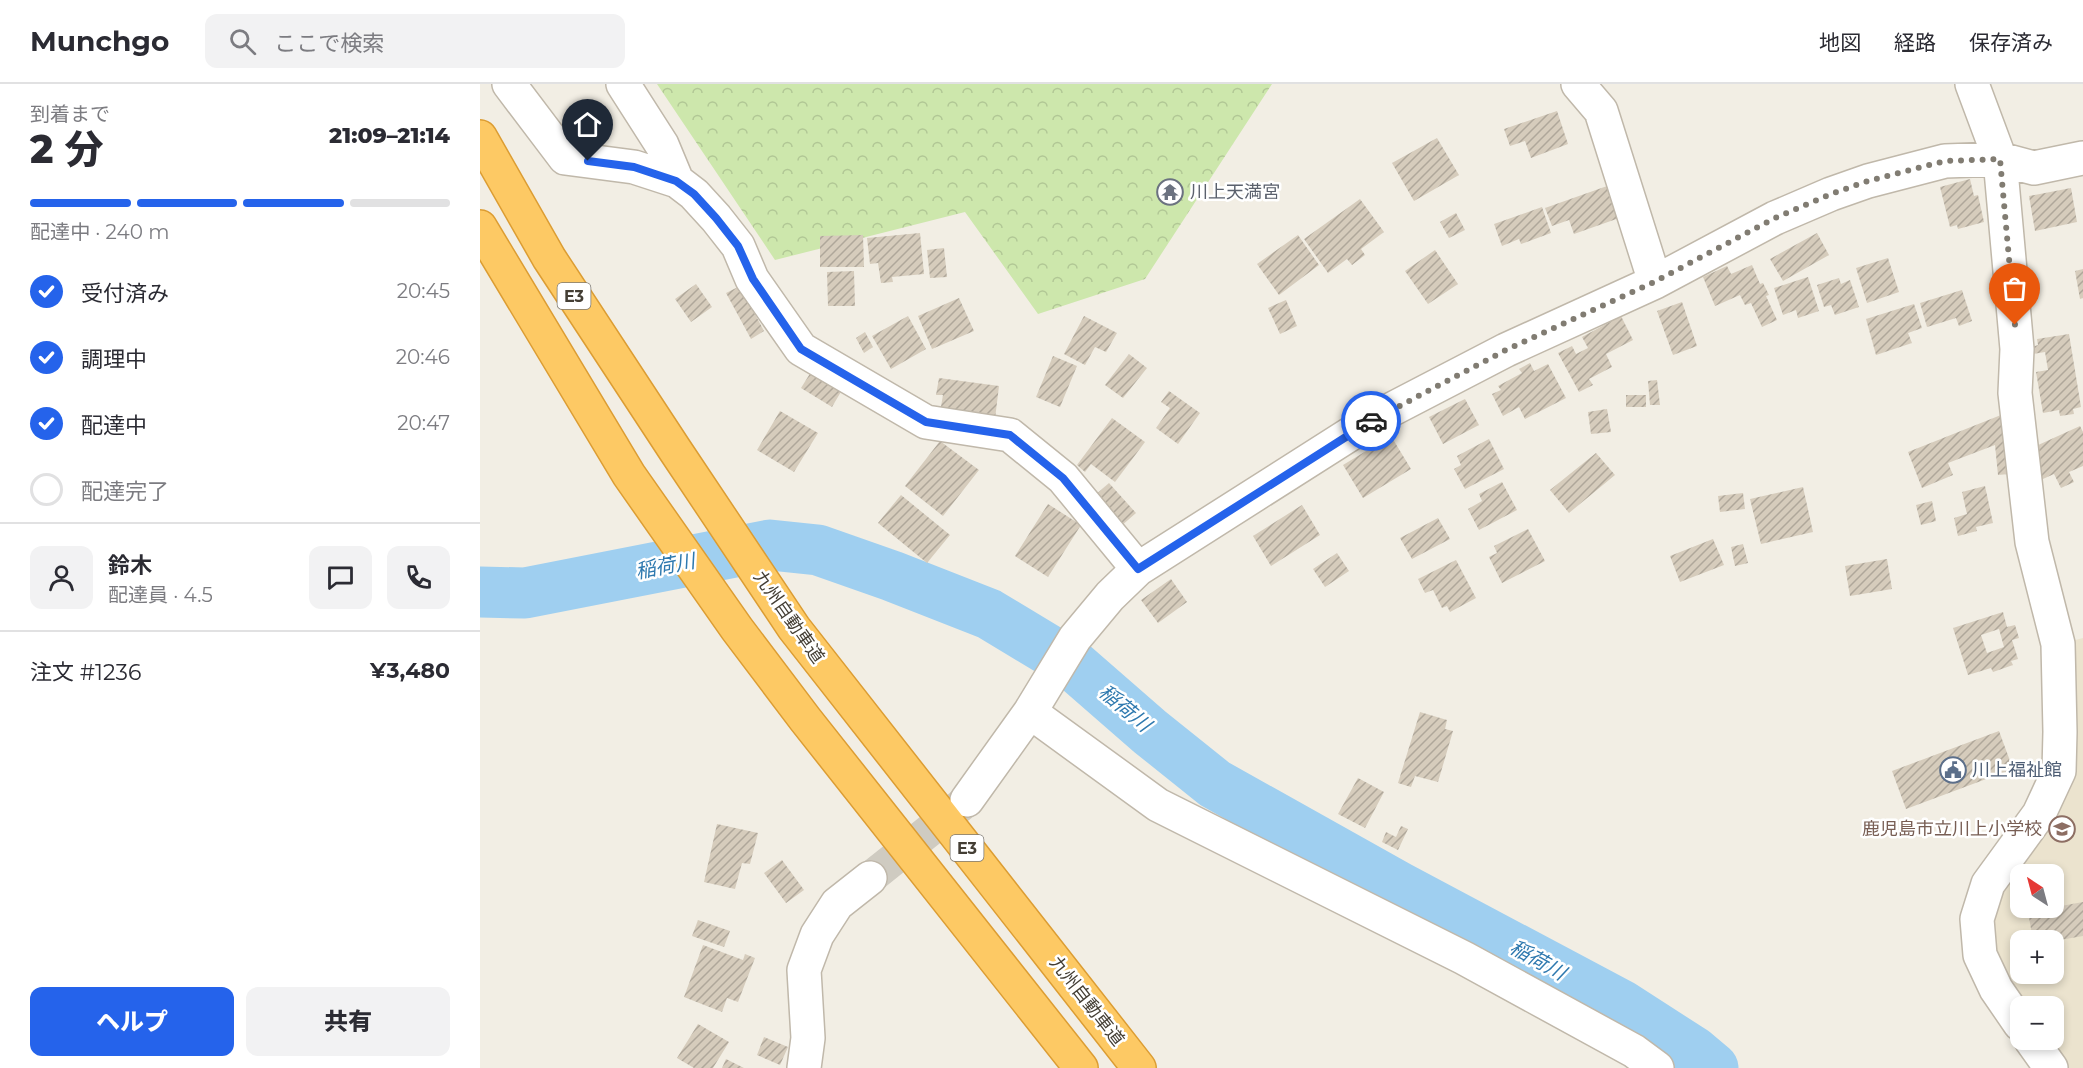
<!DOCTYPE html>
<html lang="ja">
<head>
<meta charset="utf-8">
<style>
  body { margin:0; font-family:Montserrat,"Noto Sans JP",sans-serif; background:#f2f2f3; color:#2b2b33; height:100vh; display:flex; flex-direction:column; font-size:22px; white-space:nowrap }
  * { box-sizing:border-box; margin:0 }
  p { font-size:20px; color:#7c7c81 }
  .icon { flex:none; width:33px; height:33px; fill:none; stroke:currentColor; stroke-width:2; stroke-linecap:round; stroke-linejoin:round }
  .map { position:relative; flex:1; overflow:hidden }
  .panel { display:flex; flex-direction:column; background:#fff; width:480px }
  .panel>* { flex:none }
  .needle { width:39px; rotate:324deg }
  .tools { position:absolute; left:1530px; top:780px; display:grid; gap:12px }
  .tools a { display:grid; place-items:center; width:54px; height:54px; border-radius:12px; background:#fff; box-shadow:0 3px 9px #0003; font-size:30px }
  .pin { position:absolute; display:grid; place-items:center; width:51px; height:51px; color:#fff; margin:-62px -26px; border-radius:50% 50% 50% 0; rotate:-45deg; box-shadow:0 0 6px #0007 }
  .pin .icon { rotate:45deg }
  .courier { position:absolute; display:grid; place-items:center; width:60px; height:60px; margin:-30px; border:4px solid #2563eb; border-radius:50%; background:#fff; color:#222; box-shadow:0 2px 8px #0007 }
  .overview em { font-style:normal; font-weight:800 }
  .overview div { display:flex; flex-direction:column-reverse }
  .overview { display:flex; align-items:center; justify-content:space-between; height:102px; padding:0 30px }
  h1 { font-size:39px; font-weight:800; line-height:45px }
  .bar { display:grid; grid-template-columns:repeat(4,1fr); gap:9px 6px; align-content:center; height:72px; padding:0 30px }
  .bar i { height:8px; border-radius:4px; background:#e1e1e2 }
  .bar .current { background:#2563eb }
  .bar p { grid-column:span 4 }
  .line { display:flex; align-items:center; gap:15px; padding:0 30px; border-top:2px solid #e1e1e2 }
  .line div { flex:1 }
  .round { display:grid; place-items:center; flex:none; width:63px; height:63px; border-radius:12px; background:#f2f2f3 }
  ol { padding:0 30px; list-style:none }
  li { display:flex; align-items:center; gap:18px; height:66px }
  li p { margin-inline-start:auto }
  li .icon { padding:6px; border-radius:50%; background:#2563eb; color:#fff; stroke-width:4 }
  li:last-child { color:#7c7c81 }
  li i { width:33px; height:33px; border:3px solid #e1e1e2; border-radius:50% }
  .primary-button { display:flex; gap:12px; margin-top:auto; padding:12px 30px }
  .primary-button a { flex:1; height:69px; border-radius:12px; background:#2563eb; color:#fff; font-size:24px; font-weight:800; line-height:69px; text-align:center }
  .primary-button a+a { background:#f2f2f3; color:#2b2b33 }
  header { display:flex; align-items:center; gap:36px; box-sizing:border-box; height:84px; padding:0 30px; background:#fff; border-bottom:2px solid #e1e1e2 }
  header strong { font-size:28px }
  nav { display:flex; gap:33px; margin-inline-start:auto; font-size:21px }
  .search { width:420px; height:54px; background:#f2f2f3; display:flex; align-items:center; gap:15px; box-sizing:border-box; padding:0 21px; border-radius:12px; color:#7c7c81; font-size:22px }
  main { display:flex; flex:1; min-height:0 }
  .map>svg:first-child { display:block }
</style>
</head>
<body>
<header>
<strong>Munchgo</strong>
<div class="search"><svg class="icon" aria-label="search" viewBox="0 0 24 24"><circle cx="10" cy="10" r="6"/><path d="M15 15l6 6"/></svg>ここで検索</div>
<nav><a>地図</a><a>経路</a><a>保存済み</a></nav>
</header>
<main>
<section class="panel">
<div class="overview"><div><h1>2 分</h1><p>到着まで</p></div><em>21:09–21:14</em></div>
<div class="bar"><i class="current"></i><i class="current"></i><i class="current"></i><i></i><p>配達中 · 240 m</p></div>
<ol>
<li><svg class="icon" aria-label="check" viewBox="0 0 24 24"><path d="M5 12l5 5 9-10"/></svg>受付済み<p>20:45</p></li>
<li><svg class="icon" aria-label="check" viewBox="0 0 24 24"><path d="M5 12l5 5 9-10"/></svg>調理中<p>20:46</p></li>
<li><svg class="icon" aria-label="check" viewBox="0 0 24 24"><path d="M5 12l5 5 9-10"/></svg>配達中<p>20:47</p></li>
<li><i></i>配達完了</li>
</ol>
<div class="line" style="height:108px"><a class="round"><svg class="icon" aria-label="person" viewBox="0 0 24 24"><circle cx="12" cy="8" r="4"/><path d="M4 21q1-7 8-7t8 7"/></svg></a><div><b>鈴木</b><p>配達員 · 4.5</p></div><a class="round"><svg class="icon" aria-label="chat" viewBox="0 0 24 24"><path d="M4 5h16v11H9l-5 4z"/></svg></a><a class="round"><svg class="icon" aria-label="phone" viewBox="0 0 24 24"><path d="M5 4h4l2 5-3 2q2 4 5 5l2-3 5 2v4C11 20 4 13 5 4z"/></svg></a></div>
<div class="line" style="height:78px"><div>注文 #1236</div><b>¥3,480</b></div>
<div class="primary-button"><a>ヘルプ</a><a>共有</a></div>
</section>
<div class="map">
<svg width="1603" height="984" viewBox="0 0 1603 984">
  <defs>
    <pattern id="forest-crowns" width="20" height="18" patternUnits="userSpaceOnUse" patternTransform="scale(1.5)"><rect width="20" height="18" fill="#cde7ac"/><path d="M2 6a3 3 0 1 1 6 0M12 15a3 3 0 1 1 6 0" fill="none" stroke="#b1c795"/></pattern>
    <pattern id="building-hatch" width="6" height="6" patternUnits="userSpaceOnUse" patternTransform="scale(1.5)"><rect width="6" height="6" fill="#d6ccbc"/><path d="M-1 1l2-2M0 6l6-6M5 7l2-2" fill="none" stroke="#afa79a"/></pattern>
  </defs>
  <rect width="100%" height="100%" fill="#f2eee4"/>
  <path fill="#ebe3ce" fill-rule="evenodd" d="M1603,554V984H1588L1568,956H1574V922H1548L1512,863L1509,833L1535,786L1589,705L1588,558ZM1540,790H1574V824H1540ZM1540,856H1574V890H1540Z"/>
  <path fill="url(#forest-crowns)" d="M177,0H792L665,195L558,230L485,128L295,176Z"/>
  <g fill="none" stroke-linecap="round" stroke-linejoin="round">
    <path stroke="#9fcff0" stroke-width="51" d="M0,508L45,509L290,461L338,466L412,492L509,530L592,580L670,648L735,700L919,803L1141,921L1214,968L1233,984"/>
  </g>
  <path fill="url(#building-hatch)" fill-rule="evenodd" d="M1077,27L1088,60L1051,74L1045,57L1030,62L1024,45Z
    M957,54L979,91L934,117L912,79Z
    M1490,95L1494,112L1498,111L1504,138L1478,145L1477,141L1470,143L1460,103Z
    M1130,101L1142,133L1094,150L1089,136L1072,142L1065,124Z
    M1591,104L1597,138L1555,147L1549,112Z
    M880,115L904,148L881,165L885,171L872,181L867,175L848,189L824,155Z
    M1062,123L1071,149L1041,160L1039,155L1022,162L1014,140Z
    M976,129L985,146L969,154L960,138Z
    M440,149L444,190L412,193L413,198L401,199L398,179L390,180L387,154Z
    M1337,149L1349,171L1303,197L1290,175Z
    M383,151L384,183H340V152Z
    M818,151L839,181L799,211L777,180Z
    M464,164L467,193L450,194L447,166Z
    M955,166L978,200L948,220L925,187Z
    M1408,174L1419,208L1387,219L1376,184Z
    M1272,181L1280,200L1283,199L1289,211L1286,212L1297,236L1282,243L1271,219L1265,221L1260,211L1235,222L1223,193L1247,182L1251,190Z
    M1603,185V214L1600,215L1595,187Z
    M374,187L375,222H348L347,188Z
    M1328,193L1339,227L1318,234L1316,226L1303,231L1294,204Z
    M1359,194L1361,200L1370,196L1379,223L1355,231L1351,221L1344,223L1337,201Z
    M216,200L232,223L211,238L195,215Z
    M260,202L284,247L271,255L246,209Z
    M1482,206L1492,237L1479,242L1476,234L1447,243L1440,219Z
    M479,214L494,247L452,265L438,232Z
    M806,216L817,242L800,250L788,224Z
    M1202,218L1217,262L1193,271L1177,227Z
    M1434,220L1442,244L1428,249L1432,259L1396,271L1386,235Z
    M428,232L446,265L411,285L392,252Z
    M604,232L637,249L626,268L615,263L605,281L584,270Z
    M1141,232L1153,256L1126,270L1132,283L1109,295L1113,301L1099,308L1078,269L1092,262L1096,270L1108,264L1102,253Z
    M385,248L393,263L384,269L376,254Z
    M1589,250L1601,323L1593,325L1594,330L1580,332L1579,326L1563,329L1556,288L1568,286L1565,268L1553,270L1552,263L1558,261L1557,255Z
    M649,270L667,284L643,314L625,301Z
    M573,272L597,282L580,323L556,313Z
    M1050,279L1054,287L1068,280L1086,314L1045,335L1039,323L1023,332L1012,310L1021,306L1018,302L1042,289L1039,285Z
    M331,288L362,306L352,323L321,304Z
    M459,294L519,302L515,335L460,328L463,311H456Z
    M1177,296L1180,321H1170L1168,297Z
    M689,307L720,329L698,360L676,344L690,324L681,318Z
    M1146,311H1166V323H1146Z
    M985,315L999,341L963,360L949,333Z
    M1127,325L1131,348L1111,350L1108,328Z
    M300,327L338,349L314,388L277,366Z
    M1521,331L1529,390L1518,391L1515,361L1468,379L1473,391L1442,404L1428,368Z
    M632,334L665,358L635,398L611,380L605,388L597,381Z
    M1600,342L1603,348V382L1589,388L1594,398L1581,404L1574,390L1554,399L1556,362Z
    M911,352L931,385L883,414L863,381Z
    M1009,355L1024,385L985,405L974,385L981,381L977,372Z
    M460,357L499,386L463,432L425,402Z
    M1116,369L1135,391L1089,429L1070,406Z
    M1022,398L1037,426L999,446L988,425L1002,417L999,410Z
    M629,399L656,429L640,443L613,413Z
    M1505,402L1513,439L1496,443L1497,447L1478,452L1474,434L1487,430L1482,408Z
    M1323,403L1333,448L1281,460L1270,415Z
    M1263,409L1265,425L1240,428L1238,412Z
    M421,411L470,451L447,479L398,439Z
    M1452,417L1456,437L1441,441L1436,421Z
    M568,420L601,441L568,493L535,472Z
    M822,421L840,451L791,482L773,452Z
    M958,434L970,455L932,475L920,454Z
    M1048,445L1065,477L1022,499L1009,473L1017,469L1014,462Z
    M1233,455L1244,481L1200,498L1190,472Z
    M1263,460L1268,479L1255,482L1251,463Z
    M857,469L869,487L845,503L833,485Z
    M1407,475L1412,505L1370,512L1365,482Z
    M976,476L996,514L970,528L967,522L962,524L953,506L945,509L938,495Z
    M691,495L707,518L678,539L661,516Z
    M1523,528L1527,543L1535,541L1539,554L1532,556L1538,575L1531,577L1533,581L1513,588L1511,584L1488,591L1473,544ZM1519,545L1524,563L1507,569L1501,551Z
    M940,628L967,636L965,645L973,647L958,698L935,692L931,703L918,699Z
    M1519,647L1533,685L1426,725L1412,687Z
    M878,694L904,708L885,744L858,730Z
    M237,740L278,749L270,780L262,779L255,805L224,798Z
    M921,742L928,745L918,766L902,758L906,748L916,753Z
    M302,776L324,806L306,819L284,789Z
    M1603,818V852L1574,857L1553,856L1548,828Z
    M218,836L250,847L244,863L212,852Z
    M223,861L263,876L265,870L275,874L258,918L247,914L242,928L204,913Z
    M218,940L249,958L233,984H214L197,974Z
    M284,953L308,963L300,981L277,971Z
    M246,975L264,984H242Z"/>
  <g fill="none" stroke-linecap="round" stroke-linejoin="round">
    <path stroke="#cfcbc1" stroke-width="33" stroke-dasharray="33 16" stroke-linecap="butt" d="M390,794L485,718"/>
    <g stroke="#c0b8aa" stroke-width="36">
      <path id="minor" d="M29,0L85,74L154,83L197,97L214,110L236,134L258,162L272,195L321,265L446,338L530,351L583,394L658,485
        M143,0L182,61L197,97
        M1098,0L1121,27L1175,198
        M1492,0L1520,75L1537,265L1535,309L1552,458L1578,560L1580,648L1579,687L1559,730L1508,800L1497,835L1500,871L1516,905L1540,940
        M550,628L678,721L984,874L1154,967L1177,984
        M487,716L550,628L595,554L630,512L658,485L897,333L1026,266L1175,198L1295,134L1351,110L1388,97L1465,77L1520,75L1554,84L1603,74
        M1551,956L1571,984
        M324,984L328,954L324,886L337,851L357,820L390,794"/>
    </g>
    <g stroke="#dc9d33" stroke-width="36">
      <path id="highway" d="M0,53L69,174L195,366L314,544L659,984
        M0,143L149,391L257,545L325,635L601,984"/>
    </g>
    <use href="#minor" stroke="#fff" stroke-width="33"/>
    <use href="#highway" stroke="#fdc964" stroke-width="33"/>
  </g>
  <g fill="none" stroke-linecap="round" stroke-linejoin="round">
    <path stroke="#817c72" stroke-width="6" stroke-dasharray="0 10.8" d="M891,337L1026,266L1174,198L1295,134L1351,110L1388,97L1465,77L1520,75L1535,241"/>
    <path stroke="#2563eb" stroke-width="8" d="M108,77L154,83L196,97L214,110L236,134L258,162L273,195L321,265L446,338L530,351L583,394L658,485L891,337"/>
  </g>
  <defs>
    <g id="temple-ring" transform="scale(1.35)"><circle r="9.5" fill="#fff" stroke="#6b7280" stroke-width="1.5"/><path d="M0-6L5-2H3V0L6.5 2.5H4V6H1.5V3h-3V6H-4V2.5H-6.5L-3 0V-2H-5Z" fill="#6b7280"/></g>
    <g id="civic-ring" transform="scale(1.35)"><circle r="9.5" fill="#fff" stroke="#5c6f8a" stroke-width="1.5"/><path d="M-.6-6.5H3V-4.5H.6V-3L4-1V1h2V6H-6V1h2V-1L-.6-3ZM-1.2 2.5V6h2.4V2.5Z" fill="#5c6f8a"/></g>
    <g id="school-ring" transform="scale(1.35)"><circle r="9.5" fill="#fff" stroke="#8d6e63" stroke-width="1.5"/><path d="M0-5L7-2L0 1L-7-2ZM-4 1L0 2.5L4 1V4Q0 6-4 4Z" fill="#8d6e63"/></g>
  </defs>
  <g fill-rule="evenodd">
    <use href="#temple-ring" x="690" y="108"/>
    <use href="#civic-ring" x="1473" y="686"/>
    <use href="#school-ring" x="1582" y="745"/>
  </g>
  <g text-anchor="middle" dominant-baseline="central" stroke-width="5" stroke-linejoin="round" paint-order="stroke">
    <g fill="#fff" stroke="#7c7871" stroke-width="1.5">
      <rect x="77.5" y="199" width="33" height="26" rx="4.5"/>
      <rect x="470.5" y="751" width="33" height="26" rx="4.5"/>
    </g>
    <g font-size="16" font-weight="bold" fill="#443e34">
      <text x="94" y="212">E3</text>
      <text x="487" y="764">E3</text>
    </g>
    <g font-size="18" fill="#5b616d" stroke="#fff" text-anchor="start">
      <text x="710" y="108">川上天満宮</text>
    </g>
    <g font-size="18" fill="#443e34" stroke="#fff">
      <text transform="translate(309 533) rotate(55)">九州自動車道</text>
      <text transform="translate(607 917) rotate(52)">九州自動車道</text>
    </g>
    <g font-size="18" fill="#4e5e75" stroke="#fff" text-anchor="start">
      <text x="1492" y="686">川上福祉館</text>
    </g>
    <g font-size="18" fill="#785e54" stroke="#fff" text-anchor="end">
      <text x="1562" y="745">鹿児島市立川上小学校</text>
    </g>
    <g font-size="20" font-style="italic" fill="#2e79af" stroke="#fff">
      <text transform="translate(185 482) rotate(-11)">稲荷川</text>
      <text transform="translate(645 624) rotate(40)">稲荷川</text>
      <text transform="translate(1058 876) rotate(29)">稲荷川</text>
    </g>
  </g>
</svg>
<div class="tools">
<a><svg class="needle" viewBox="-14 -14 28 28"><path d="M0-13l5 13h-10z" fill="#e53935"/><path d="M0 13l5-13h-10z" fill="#7c7c81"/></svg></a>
<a>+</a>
<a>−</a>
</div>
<div class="pin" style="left:1535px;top:241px;background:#ea580c"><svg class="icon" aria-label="bag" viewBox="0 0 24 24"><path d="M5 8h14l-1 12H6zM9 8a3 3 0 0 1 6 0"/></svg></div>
<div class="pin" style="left:108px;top:77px;background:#1f2937"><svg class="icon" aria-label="home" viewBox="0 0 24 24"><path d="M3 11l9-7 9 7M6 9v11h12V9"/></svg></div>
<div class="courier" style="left:891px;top:337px"><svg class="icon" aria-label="car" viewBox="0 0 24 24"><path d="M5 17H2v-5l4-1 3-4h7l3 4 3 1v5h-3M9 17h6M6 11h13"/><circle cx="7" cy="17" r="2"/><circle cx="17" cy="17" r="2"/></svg></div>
</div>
</main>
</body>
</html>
